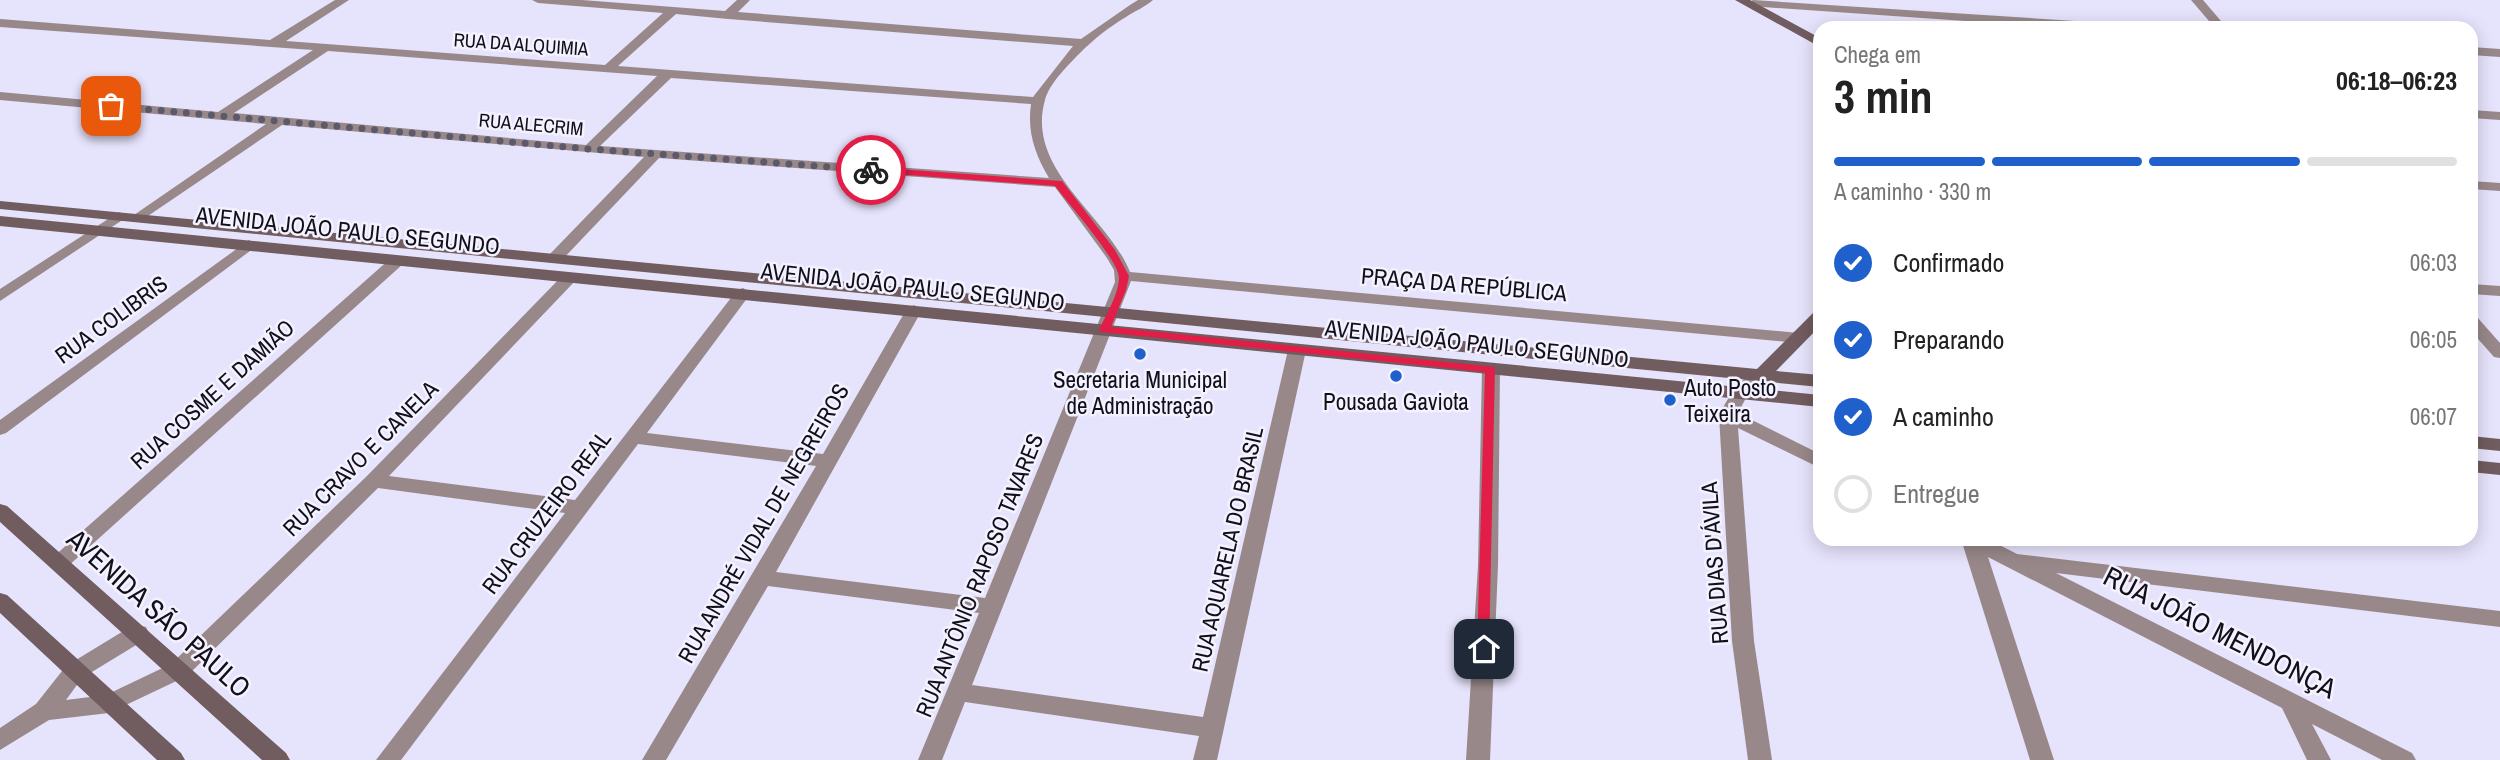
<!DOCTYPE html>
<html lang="pt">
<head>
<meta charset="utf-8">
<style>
  body { margin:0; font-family:"Archivo Narrow",sans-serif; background:#f2f2f2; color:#222; height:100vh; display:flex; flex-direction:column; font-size:26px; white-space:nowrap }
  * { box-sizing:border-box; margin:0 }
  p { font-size:23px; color:#767676 }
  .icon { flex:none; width:38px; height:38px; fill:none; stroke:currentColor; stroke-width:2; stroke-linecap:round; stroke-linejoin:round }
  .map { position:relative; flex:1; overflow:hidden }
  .drawer { position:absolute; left:1813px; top:21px; width:665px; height:525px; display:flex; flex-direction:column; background:#fff; border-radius:21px; box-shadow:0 4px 18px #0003 }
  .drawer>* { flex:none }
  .pin { position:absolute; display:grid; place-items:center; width:60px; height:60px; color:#fff; margin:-30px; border-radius:14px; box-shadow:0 4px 10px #0006 }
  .courier { position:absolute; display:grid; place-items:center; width:70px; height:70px; margin:-35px; border:5px solid #e11d48; border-radius:50%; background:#fff; color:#222; box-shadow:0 2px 9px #0007 }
  .head em { font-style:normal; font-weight:800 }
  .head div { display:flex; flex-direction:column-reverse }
  .head { display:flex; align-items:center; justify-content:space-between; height:119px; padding:0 21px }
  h1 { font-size:46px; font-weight:800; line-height:52px }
  .bar { display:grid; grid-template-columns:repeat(4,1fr); gap:10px 7px; align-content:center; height:84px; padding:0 21px }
  .bar i { height:9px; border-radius:5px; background:#e0e0e0 }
  .bar .active { background:#2060cc }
  .bar p { grid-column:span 4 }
  ol { padding:0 21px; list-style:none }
  li { display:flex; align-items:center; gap:21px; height:77px }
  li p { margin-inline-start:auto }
  li .icon { padding:7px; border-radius:50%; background:#2060cc; color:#fff; stroke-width:4 }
  li:last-child { color:#767676 }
  li i { width:38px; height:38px; border:4px solid #e0e0e0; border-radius:50% }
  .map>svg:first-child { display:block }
</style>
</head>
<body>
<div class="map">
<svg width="2500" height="760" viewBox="0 0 2500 760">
  <rect width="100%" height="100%" fill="#e6e3fc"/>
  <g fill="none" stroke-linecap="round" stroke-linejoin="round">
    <path fill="#98888a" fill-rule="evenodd" d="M335,0H349L286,41L605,65L663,13L538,3L532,0H582L725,11L737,0H750L738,12L1081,39L1130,5L1138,0H1153C1145,7 1135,11 1126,17C1109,27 1094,39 1080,53C1068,65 1049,84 1045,100C1025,170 1108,216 1130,272L1799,333L1807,338L1799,343L1131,281L972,685L1203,717L1288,350L1297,345L1303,346L1306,350L1217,760H1193L1199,736L965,702L942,760H918L979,613L768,586L666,760H642L816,466L638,444L401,760H376L565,513L378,488L187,676L109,713L49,720L0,750V728L36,704L66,666L130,627L138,625L146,627L149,633L146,639L82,678L66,700L106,695L171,664L367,476L565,273H577L579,276L577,279L389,476L575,500L737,290L743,288L751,293L647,433L823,454L906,310L914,305L922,310L776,572L985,598L1115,282L1114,270L1107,258L1055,187L659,158L561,261H549L547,258L549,255L644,157L282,125L139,222L132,218L134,215L266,124L0,100V92L218,112L313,50L0,27V19L270,40ZM676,14L728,19L1073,46L1033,97L618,66ZM328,51L657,76L586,145L234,113ZM671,78L1031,104C1027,132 1035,154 1049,178L600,146Z
      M1753,0L2121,24L2127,28H2066L1749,6L1747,4Z
      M2191,0H2203L2227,28H2215Z
      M2471,47L2500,49V57L2471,55Z
      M2471,110L2500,112V120L2471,118Z
      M2471,181L2500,183V191L2471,189Z
      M119,212L126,216L124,219L0,301V289Z
      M249,240L257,245L254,248L6,433L0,435V420Z
      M397,256L403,258L405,261L403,264L66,568L59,570L52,568L49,563L52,558L391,258Z
      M2471,284L2500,286V296L2471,294Z
      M2471,316L2477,317L2500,343V358L2494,357L2471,331Z
      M1491,364L1500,369L1498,565L1490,760H1466L1478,565L1482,369Z
      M1762,370L1771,375L1747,396L1738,413L1820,454V468L1738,428L1754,641L1772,760H1748L1732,641L1719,415C1729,397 1740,375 1762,370Z
      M1961,539H1988L2017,554L2500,611V627L2056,573L2412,753L2416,760H2382L2312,724L2331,760H2307L2282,708L1988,557L2054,760H2030Z"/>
    <path fill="#715c5f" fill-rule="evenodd" d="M1735,0H1750L1820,38V47Z
      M0,201L1757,369L1814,312L1820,311V326L1776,371L1820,375V387L0,209Z
      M0,216L1820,395V407L0,226Z
      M2471,436L2500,439V451L2471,448Z
      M2471,460L2500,463V475L2471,472Z
      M0,504L7,506L286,753L290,760H262L0,522Z
      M0,593L7,595L181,753L185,760H157L0,613Z"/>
  </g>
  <path fill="#e11d48" d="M871,167L1062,181L1115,250L1129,276L1126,290L1111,327L1495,367L1489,653L1484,654L1477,649L1485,372L1101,332L1099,330C1106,315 1119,294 1119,277C1118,260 1068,203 1055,186L867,172V168Z"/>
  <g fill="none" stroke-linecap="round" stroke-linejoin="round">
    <path stroke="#5c5969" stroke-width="7" stroke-dasharray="0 12.6" d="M111,106L589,149L871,170"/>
  </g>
  <g fill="#2060cc" stroke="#f3f2fe" stroke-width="2.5">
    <circle cx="1140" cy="354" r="7"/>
    <circle cx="1396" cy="376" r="7"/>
    <circle cx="1670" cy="400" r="7"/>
  </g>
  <g text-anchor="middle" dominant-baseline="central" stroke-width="5" stroke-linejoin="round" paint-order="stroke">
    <g font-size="19" fill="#110f1a" stroke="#f3f2fe">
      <text transform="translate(521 44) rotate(4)">RUA DA ALQUIMIA</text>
      <text transform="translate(531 124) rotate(5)">RUA ALECRIM</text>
    </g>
    <g font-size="23" fill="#110f1a" stroke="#f3f2fe">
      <text transform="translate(348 230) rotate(6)">AVENIDA JOÃO PAULO SEGUNDO</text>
      <text transform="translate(1464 284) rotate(5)">PRAÇA DA REPÚBLICA</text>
      <text transform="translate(913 286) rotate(6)">AVENIDA JOÃO PAULO SEGUNDO</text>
      <text transform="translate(111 319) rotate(-36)">RUA COLIBRIS</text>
      <text transform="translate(1477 343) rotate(6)">AVENIDA JOÃO PAULO SEGUNDO</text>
      <text transform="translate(212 394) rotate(-42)">RUA COSME E DAMIÃO</text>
      <text transform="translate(360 458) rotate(-45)">RUA CRAVO E CANELA</text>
      <text transform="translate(546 512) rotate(-53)">RUA CRUZEIRO REAL</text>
      <text transform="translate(763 523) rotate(-60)">RUA ANDRÉ VIDAL DE NEGREIROS</text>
      <text transform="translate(1227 549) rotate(-77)">RUA AQUARELA DO BRASIL</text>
      <text transform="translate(1714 563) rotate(-94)">RUA DIAS D'ÁVILA</text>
      <text transform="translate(979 575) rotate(-68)">RUA ANTÔNIO RAPOSO TAVARES</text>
    </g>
    <g font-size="23" fill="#110f1a" stroke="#f3f2fe">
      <text x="1140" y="379">Secretaria Municipal<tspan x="1140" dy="26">de Administração</tspan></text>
      <text x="1684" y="387" text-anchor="start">Auto Posto<tspan x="1684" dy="26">Teixeira</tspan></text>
      <text x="1396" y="401">Pousada Gaviota</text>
    </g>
    <g font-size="28" fill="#110f1a" stroke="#f3f2fe">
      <text transform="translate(159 613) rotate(42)">AVENIDA SÃO PAULO</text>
      <text transform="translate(2220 632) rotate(27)">RUA JOÃO MENDONÇA</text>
    </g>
  </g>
</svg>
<div class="pin" style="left:111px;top:106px;background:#ea580c"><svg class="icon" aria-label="bag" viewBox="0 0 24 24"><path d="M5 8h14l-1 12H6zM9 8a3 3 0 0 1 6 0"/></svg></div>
<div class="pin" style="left:1484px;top:649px;background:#1f2937"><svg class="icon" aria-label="home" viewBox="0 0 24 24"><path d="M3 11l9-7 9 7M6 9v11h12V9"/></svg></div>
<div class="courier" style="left:871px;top:170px"><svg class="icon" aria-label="bike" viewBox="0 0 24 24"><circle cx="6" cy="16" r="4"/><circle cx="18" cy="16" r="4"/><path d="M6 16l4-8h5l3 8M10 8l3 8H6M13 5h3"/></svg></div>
<section class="drawer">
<div class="head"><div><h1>3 min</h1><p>Chega em</p></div><em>06:18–06:23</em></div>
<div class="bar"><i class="active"></i><i class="active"></i><i class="active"></i><i></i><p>A caminho · 330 m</p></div>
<ol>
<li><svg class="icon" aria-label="check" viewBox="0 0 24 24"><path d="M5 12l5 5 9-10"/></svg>Confirmado<p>06:03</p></li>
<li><svg class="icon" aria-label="check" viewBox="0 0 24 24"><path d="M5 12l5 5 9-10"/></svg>Preparando<p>06:05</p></li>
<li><svg class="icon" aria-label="check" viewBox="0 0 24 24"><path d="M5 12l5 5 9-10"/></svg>A caminho<p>06:07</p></li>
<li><i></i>Entregue</li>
</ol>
</section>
</div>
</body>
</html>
